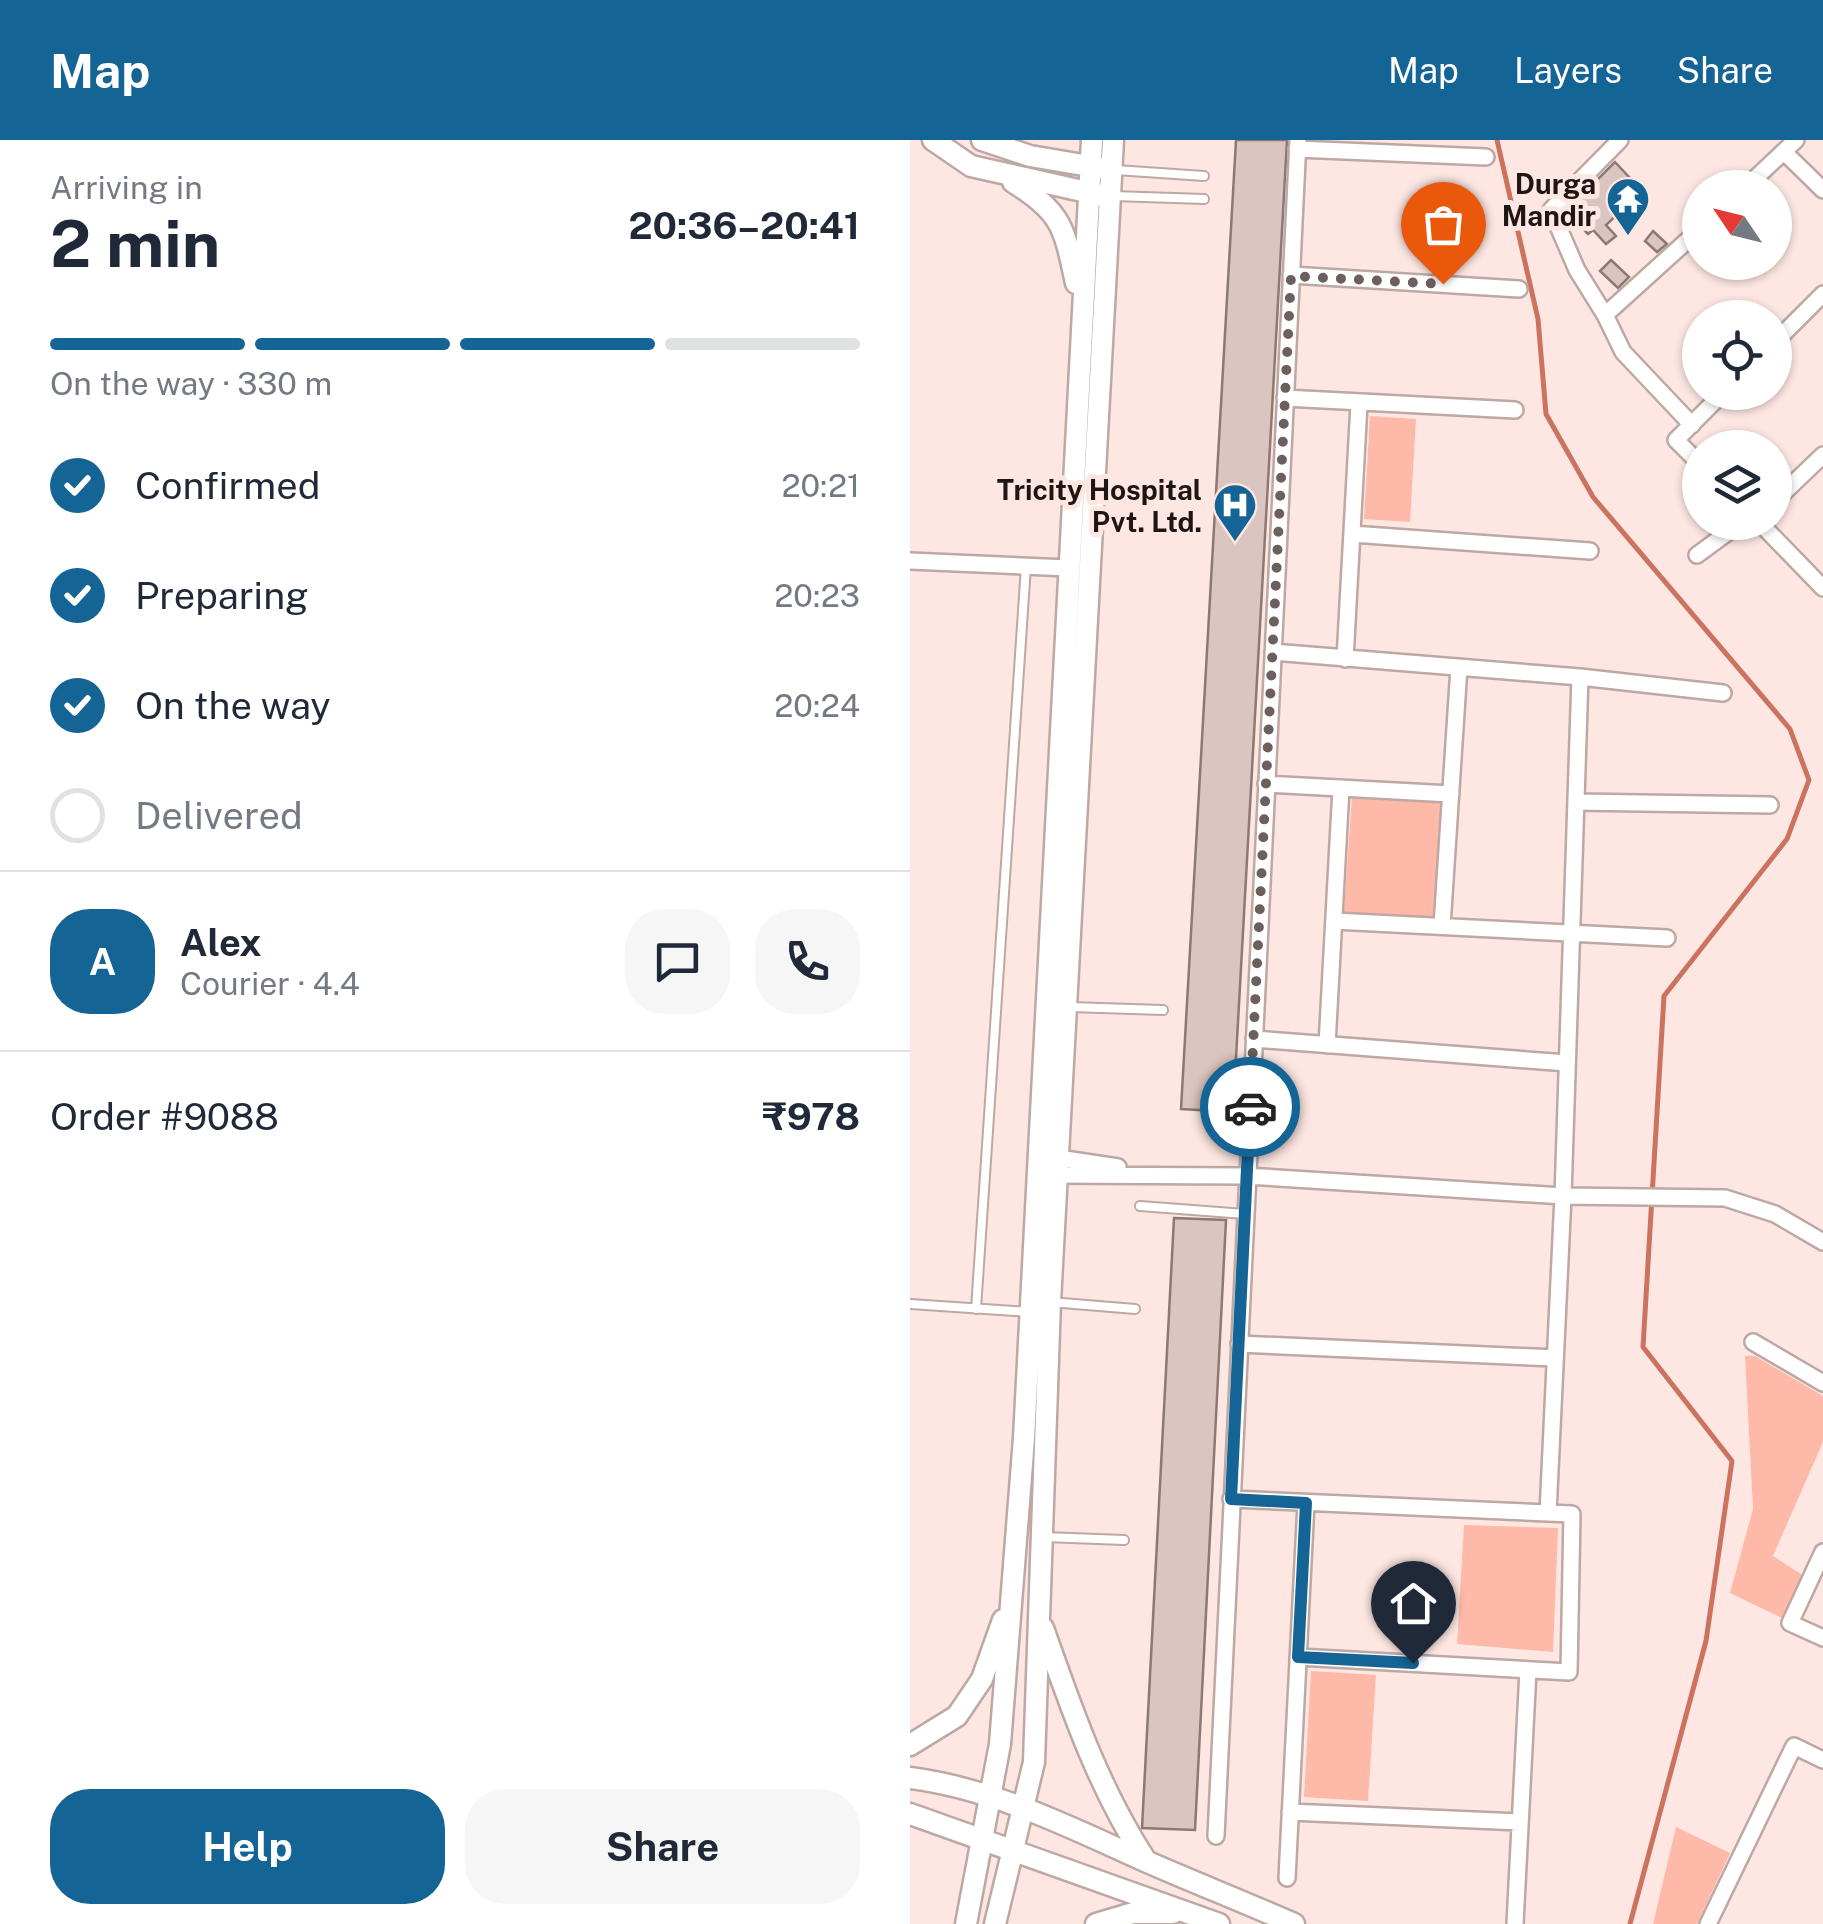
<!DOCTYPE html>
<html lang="en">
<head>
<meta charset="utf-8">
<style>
  body { margin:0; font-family:"Public Sans",sans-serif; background:#f6f6f7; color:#1f2937; height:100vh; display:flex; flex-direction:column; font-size:38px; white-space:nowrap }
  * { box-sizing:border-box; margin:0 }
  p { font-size:32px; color:#747a83 }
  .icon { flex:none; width:55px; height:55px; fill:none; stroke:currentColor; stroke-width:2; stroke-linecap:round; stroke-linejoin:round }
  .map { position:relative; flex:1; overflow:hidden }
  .drawer { display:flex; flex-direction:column; background:#fff; width:910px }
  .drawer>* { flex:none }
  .needle { width:65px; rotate:305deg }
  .tools { position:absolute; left:772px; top:30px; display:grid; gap:20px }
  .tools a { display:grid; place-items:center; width:110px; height:110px; border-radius:50%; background:#fff; box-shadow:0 2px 8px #0004; font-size:50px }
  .pin { position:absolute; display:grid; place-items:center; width:85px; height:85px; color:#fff; margin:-102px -42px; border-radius:50% 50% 50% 0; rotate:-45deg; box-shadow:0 0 10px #0007 }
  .pin .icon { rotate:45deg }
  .courier { position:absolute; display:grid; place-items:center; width:100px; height:100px; margin:-50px; border:8px solid #146496; border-radius:50%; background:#fff; color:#222; box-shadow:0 2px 12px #0007 }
  .overview em { font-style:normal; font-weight:700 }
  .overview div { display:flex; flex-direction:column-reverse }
  .overview { display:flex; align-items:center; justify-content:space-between; height:170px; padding:0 50px }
  h1 { font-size:65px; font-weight:700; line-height:75px }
  .bar { display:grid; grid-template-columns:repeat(4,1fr); gap:15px 10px; align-content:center; height:120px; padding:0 50px }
  .bar i { height:12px; border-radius:8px; background:#e0e1e3 }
  .bar .selected { background:#146496 }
  .bar p { grid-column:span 4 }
  .line { display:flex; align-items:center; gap:25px; padding:0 50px; border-top:2px solid #e0e1e3 }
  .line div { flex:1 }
  .round { display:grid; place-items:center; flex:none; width:105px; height:105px; border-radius:40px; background:#f6f6f7 }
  ol { padding:0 50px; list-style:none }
  li { display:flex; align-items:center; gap:30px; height:110px }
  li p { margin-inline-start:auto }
  li .icon { padding:10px; border-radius:50%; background:#146496; color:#fff; stroke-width:4 }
  li:last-child { color:#747a83 }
  li i { width:55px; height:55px; border:5px solid #e0e1e3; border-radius:50% }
  .action { display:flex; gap:20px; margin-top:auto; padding:20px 50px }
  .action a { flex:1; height:115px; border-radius:40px; background:#146496; color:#fff; font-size:40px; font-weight:700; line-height:115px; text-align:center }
  .action a+a { background:#f6f6f7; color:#1f2937 }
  header { display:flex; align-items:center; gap:60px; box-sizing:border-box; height:140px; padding:0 50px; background:#146496; color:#fff }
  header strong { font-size:48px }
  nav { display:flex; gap:55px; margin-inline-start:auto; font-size:35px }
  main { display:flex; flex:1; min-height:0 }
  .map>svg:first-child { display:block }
</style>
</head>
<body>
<header>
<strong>Map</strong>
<nav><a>Map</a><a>Layers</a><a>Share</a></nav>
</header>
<main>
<section class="drawer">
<div class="overview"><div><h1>2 min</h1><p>Arriving in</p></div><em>20:36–20:41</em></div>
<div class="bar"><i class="selected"></i><i class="selected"></i><i class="selected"></i><i></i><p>On the way · 330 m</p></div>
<ol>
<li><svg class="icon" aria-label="check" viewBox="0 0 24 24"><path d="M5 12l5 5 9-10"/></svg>Confirmed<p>20:21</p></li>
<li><svg class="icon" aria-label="check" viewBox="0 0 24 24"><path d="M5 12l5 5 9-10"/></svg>Preparing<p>20:23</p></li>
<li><svg class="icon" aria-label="check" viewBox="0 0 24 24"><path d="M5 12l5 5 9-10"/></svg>On the way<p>20:24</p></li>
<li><i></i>Delivered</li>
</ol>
<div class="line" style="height:180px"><b class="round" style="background:#146496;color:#fff">A</b><div><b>Alex</b><p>Courier · 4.4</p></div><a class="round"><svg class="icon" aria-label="chat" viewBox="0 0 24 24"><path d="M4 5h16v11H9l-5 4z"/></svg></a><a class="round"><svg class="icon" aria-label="phone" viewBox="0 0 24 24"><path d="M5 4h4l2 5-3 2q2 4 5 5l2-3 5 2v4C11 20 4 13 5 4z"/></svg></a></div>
<div class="line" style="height:130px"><div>Order #9088</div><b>₹978</b></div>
<div class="action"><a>Help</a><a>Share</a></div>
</section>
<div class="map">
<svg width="913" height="1784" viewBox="0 0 913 1784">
  <rect width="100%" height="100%" fill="#fee7e2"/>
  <path fill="#feb9a9" d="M460,276L506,279L500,382L454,379Z
    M442,656L533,662L526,778L434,772Z
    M835,1216H845L913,1256V1302L863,1416L897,1438L876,1480L820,1453L843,1369Z
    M554,1385L648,1388L643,1512L547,1504Z
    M401,1531L466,1535L458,1661L394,1657Z
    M766,1687L820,1713L787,1784H743Z"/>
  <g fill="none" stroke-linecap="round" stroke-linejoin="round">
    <path stroke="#cc7360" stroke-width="5" d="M587,0L628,179L636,274L683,357L880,589L899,640L877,699L754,856L733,1207L822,1321L796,1501L720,1784"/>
  </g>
  <path fill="#dbc5c0" stroke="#8c7974" stroke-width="2.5" d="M326,0H377L323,972L271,969Z
    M705,22L732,51L696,85L706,96L696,104L683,90L678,94L656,71Z
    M743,91L757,104L747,112L735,101Z
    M701,120L719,137L708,148L690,131Z
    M264,1078L316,1080L285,1690L232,1688Z"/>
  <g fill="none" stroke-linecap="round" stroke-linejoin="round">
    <g stroke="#bda8a3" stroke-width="12">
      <path id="lane" d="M206,30L294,36
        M203,56L294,59
        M160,867L253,870
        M230,1066L335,1074
        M140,1162L225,1169
        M0,1164L120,1172
        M66,1169L116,426
        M134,1397L214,1400"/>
    </g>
    <g stroke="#bda8a3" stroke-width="20">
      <path id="street" d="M710,0L641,70L667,130L695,175L790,89
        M387,9L576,17
        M874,12L913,50
        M835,48L886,0
        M381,135L609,149
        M695,175L713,212L782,285
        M865,202L913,154
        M375,258L605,270
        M790,324L766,300L814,252
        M865,361L913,315
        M849,382L913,448
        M442,394L680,411
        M787,415L832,382
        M0,421L158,428
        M363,512L670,537L813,553
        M435,519L449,264
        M356,644L541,654
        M666,662L860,665
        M424,781L757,798
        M532,786L549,527
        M344,899L657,923
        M417,905L431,648
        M142,1017L208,1027
        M136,1035L337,1036L653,1056L815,1058L865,1074L913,1102
        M843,1202L913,1243
        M329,1204L645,1218
        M321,1359L662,1374L659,1532L388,1517
        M638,1373L653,1056L670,537
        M913,1412L880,1483L913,1498
        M380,1672L610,1682
        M306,1696L388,0
        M377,1738L396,1363
        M605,1784L618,1530
        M798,1784L884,1606L913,1620"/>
    </g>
    <g stroke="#bda8a3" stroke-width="25">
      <path id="secondary" d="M23,0L61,26L190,55
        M72,0L120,16L191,28
        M103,42C153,73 154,88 166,143
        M133,1488C162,1570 188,1647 236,1721
        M0,1605L47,1576L72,1539L93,1480
        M0,1638C84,1649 157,1686 233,1720C283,1742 334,1762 384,1784
        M0,1674L309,1784
        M56,1784L90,1604L114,1298L182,0
        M85,1784L124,1622L140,1162L203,0
        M186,1784L223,1773H263"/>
    </g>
    <use href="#lane" stroke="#fff" stroke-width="8"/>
    <use href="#street" stroke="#fff" stroke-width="15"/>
    <use href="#secondary" stroke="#fff" stroke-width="20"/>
  </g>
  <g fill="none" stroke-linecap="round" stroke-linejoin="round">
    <path stroke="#6c5f5c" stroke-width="10" stroke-dasharray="0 18" d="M340,967L381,136L533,144"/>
    <path stroke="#146496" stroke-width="12" d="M340,967L321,1359L396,1363L388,1517L503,1523"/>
  </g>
  <defs>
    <g id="temple-pin" transform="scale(2.25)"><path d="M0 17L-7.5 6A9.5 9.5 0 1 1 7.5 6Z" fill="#146496" stroke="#fee7e2"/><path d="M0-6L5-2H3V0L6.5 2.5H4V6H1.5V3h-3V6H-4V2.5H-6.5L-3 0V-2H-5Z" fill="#fff"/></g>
    <g id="hospital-pin" transform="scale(2.25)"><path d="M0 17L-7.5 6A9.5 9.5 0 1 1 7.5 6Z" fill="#146496" stroke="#fee7e2"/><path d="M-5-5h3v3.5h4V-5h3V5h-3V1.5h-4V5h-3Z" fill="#fff"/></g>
  </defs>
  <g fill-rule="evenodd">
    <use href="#temple-pin" x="718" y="59"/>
    <use href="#hospital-pin" x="325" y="365"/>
  </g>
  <g text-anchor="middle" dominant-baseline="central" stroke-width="10" stroke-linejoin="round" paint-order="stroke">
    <g font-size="28" font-weight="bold" fill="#1d1614" stroke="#fee7e2" text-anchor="end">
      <text x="686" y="43">Durga<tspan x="686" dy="32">Mandir</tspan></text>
      <text x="292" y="349">Tricity Hospital<tspan x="292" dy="32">Pvt. Ltd.</tspan></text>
    </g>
  </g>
</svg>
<div class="tools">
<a><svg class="needle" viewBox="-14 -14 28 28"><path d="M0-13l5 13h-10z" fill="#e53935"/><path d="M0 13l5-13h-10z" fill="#747a83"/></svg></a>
<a><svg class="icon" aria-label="locate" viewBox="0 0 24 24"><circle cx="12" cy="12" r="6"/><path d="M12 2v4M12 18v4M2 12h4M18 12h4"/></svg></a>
<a><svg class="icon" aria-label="layers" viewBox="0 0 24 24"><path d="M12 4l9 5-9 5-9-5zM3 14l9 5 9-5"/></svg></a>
</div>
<div class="pin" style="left:533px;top:144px;background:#ea580c"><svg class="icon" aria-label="bag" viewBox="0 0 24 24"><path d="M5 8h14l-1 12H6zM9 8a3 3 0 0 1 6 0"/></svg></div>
<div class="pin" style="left:503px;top:1523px;background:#1f2937"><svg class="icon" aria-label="home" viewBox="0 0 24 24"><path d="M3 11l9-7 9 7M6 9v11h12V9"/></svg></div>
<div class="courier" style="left:340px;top:967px"><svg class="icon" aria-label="car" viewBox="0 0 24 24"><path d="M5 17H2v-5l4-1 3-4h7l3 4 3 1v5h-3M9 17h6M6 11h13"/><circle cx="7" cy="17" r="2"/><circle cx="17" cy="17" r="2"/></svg></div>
</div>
</main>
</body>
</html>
